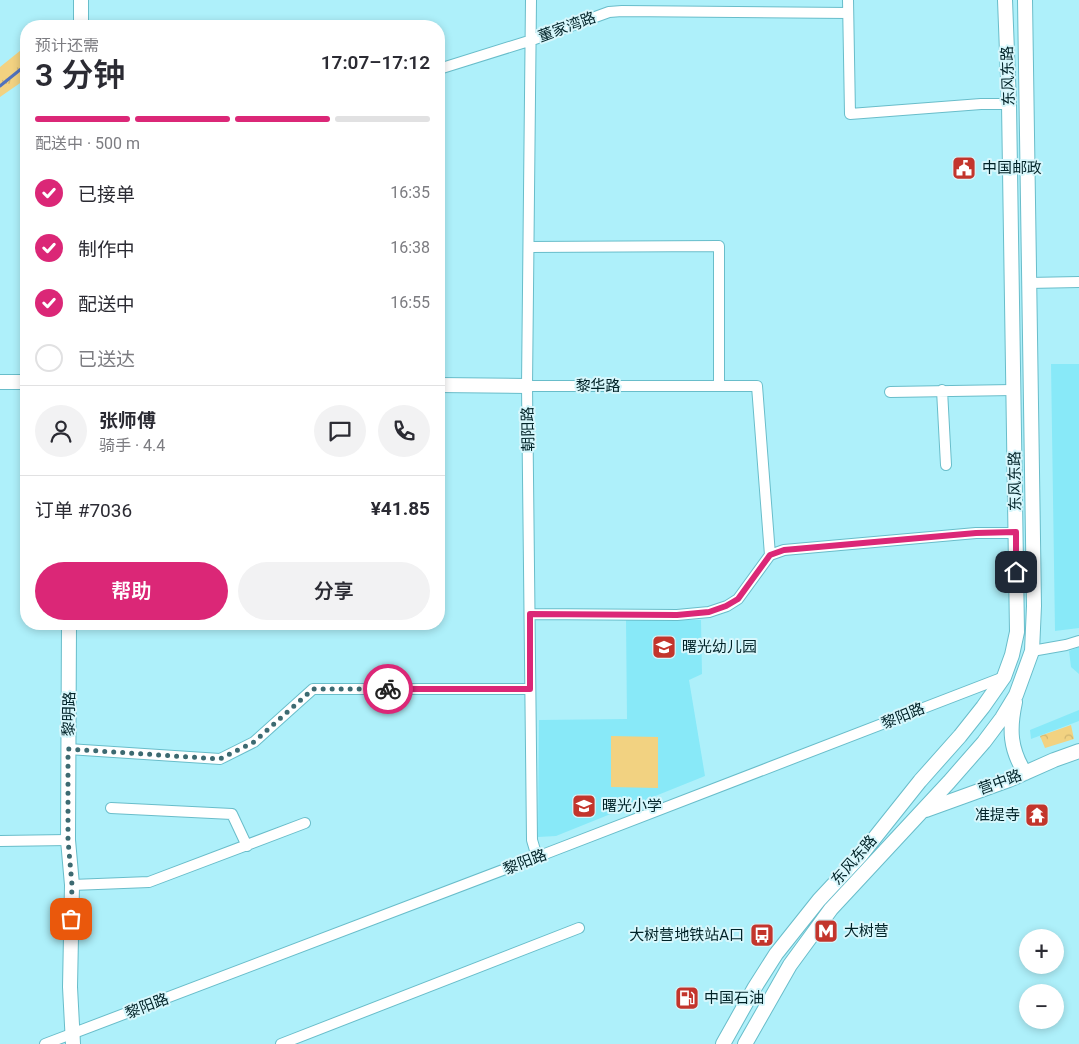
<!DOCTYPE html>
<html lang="zh">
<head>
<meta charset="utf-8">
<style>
  body { margin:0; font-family:Roboto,"Noto Sans SC",sans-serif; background:#f2f2f3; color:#2b2b33; height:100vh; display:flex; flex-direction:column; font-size:19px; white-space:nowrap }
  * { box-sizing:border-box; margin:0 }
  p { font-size:16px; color:#7c7c81 }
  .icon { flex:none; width:28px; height:28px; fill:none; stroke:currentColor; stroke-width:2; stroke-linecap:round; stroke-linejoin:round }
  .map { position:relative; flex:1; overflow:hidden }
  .side { position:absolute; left:20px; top:20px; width:425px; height:610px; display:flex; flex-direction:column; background:#fff; border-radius:20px; box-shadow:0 2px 8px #0003 }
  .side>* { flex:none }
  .tools { position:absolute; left:1019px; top:929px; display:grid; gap:10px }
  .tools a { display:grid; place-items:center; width:45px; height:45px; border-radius:50%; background:#fff; box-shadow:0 2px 8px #0003; font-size:25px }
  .pin { position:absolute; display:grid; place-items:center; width:42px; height:42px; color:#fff; margin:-21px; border-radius:10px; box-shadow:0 2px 8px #0006 }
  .courier { position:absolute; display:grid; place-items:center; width:50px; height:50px; margin:-25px; border:4px solid #db2777; border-radius:50%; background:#fff; color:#222; box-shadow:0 1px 6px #0007 }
  .head em { font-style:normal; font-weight:600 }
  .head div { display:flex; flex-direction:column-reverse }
  .head { display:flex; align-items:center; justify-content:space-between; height:85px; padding:0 15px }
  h1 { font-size:32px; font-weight:600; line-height:38px }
  .bar { display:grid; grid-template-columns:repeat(4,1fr); gap:8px 5px; align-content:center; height:60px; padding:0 15px }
  .bar i { height:6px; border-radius:4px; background:#e1e1e2 }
  .bar .on { background:#db2777 }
  .bar p { grid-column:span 4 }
  .line { display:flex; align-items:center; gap:12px; padding:0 15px; border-top:1px solid #e1e1e2 }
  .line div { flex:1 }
  .round { display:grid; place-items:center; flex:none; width:52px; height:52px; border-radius:26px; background:#f2f2f3 }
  ol { padding:0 15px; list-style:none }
  li { display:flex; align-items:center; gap:15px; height:55px }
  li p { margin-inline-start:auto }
  li .icon { padding:5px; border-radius:50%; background:#db2777; color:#fff; stroke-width:4 }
  li:last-child { color:#7c7c81 }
  li i { width:28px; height:28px; border:2px solid #e1e1e2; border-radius:50% }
  .button { display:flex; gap:10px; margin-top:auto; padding:10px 15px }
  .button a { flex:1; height:58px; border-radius:30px; background:#db2777; color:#fff; font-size:20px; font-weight:600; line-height:58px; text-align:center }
  .button a+a { background:#f2f2f3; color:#2b2b33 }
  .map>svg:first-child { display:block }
</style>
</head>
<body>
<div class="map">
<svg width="1079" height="1044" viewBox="0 0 1079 1044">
  <defs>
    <pattern id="forest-crowns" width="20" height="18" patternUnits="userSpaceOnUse" patternTransform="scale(1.25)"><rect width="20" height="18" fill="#f2d281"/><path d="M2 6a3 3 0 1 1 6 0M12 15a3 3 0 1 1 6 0" fill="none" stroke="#ceb46f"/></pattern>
    <pattern id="park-tufts" width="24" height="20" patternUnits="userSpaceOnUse" patternTransform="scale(1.25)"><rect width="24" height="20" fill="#f2d281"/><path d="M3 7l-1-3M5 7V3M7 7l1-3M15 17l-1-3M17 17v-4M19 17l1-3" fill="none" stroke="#ceb46f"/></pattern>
  </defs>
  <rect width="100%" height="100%" fill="#aef0fa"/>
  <path fill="#88e9f8" d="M1051,364H1079V628L1055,631Z
    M626,620H701L702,674L689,680L705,776L556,836L538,837L539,720L627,719Z
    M1079,647V674L1071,667L1069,651Z
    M1079,710V721L1031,739L1030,730Z"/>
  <path fill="#f2d281" d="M611,736L658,737V788L611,787Z"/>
  <path fill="url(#forest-crowns)" d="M1071,725L1074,739L1045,748L1040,736Z"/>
  <path fill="url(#park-tufts)" d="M26,46V79L0,97V67Z"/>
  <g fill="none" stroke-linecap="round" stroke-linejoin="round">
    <path stroke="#5072be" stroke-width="3" d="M0,86L26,65"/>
    <g stroke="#69bdca" stroke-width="12">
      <path id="street" d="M531,0L527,386L532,840L537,857
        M848,0L850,114L981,104H1009
        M439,69L532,40L609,12L622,11L848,13
        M529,247L719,246V386
        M1028,283L1079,282
        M527,386H757L770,555
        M942,390L946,465
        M890,392L1013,390
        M530,614L677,615L709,612L727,606L738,599L770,555L784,550L976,533H1016
        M1032,651L1066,645L1079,641
        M68,749L220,759L254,742L313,689H530
        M111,808L232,814L247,846
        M0,841L68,840
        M72,885L149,882L305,823
        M45,1044L537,857L1004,677
        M281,1044L579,928"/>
    </g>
    <g stroke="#69bdca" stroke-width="16">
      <path id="secondary" d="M81,26V0
        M0,382H26
        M439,385L527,386
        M69,624L68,840L72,885L70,987L73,1044
        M1015,702C1009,730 1010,749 1025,773
        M926,810L1009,780L1054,760L1079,751
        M723,1044L755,987L776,954L819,900L861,855L920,781L960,736L983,707L1004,677L1012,655L1017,632L1009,104L1005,0
        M745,1044L790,965L831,909L949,782L984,742L1002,718L1016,695L1032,651L1034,606L1025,0"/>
    </g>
    <use href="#street" stroke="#fff" stroke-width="10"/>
    <use href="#secondary" stroke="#fff" stroke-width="14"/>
  </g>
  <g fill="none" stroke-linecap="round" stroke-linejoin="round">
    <path stroke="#3d6a71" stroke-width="5" stroke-dasharray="0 9" d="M71,919L72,885L68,840V749L220,759L254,742L313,689H388"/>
    <path stroke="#db2777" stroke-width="6" d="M388,689H530V614L677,615L709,612L726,606L738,599L770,555L784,550L976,533L1016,532V572"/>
  </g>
  <defs>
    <g id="civic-square" transform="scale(1.25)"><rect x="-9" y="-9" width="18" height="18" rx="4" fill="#c3352c" stroke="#d7f7fc"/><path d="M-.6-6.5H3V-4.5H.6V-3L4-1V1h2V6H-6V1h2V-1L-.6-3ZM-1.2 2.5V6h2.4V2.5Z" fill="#fff"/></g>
    <g id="school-square" transform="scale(1.25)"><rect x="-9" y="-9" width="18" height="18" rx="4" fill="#c3352c" stroke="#d7f7fc"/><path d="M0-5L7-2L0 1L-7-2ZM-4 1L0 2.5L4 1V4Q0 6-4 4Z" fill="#fff"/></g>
    <g id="temple-square" transform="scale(1.25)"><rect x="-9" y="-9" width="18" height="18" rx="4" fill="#c3352c" stroke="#d7f7fc"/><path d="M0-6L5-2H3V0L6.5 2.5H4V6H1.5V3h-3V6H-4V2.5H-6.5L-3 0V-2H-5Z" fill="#fff"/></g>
    <g id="metro-square" transform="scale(1.25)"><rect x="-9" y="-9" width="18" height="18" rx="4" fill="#c3352c" stroke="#d7f7fc"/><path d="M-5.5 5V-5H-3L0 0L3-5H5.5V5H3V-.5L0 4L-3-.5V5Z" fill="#fff"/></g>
    <g id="bus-square" transform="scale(1.25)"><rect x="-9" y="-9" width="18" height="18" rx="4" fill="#c3352c" stroke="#d7f7fc"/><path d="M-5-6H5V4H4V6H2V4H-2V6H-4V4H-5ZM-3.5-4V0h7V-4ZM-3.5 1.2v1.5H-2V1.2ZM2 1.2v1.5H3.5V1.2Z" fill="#fff"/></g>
    <g id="fuel-square" transform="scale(1.25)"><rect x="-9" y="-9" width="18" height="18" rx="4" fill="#c3352c" stroke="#d7f7fc"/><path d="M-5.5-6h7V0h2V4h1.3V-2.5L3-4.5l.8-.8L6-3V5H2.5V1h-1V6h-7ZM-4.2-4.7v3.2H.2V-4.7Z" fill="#fff"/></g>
  </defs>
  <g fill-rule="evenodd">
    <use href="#civic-square" x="964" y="168"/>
    <use href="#school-square" x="664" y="647"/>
    <use href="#school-square" x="584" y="806"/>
    <use href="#temple-square" x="1037" y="815"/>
    <use href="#metro-square" x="826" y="931"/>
    <use href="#bus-square" x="762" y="935"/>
    <use href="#fuel-square" x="687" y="998"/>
  </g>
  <g text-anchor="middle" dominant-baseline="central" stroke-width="4" stroke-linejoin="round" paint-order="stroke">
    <g font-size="15" fill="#002227" stroke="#d7f7fc">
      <text transform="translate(567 27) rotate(-20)">董家湾路</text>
      <text transform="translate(1008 76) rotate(-92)">东风东路</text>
      <text x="598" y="386">黎华路</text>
      <text transform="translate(528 429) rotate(-91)">朝阳路</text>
      <text transform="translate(1015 481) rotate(-91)">东风东路</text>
      <text transform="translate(69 714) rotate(-89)">黎明路</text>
      <text transform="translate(903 716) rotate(-22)">黎阳路</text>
      <text transform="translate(1000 782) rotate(-20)">营中路</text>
      <text transform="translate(854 860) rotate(-49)">东风东路</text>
      <text transform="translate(525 862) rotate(-21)">黎阳路</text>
      <text transform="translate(147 1006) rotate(-21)">黎阳路</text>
    </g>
    <g font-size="15" fill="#002227" stroke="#d7f7fc" text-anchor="start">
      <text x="982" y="168">中国邮政</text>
      <text x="682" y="647">曙光幼儿园</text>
      <text x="602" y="806">曙光小学</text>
      <text x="1020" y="815" text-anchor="end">准提寺</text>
      <text x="844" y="931">大树营</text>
      <text x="744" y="935" text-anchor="end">大树营地铁站A口</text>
      <text x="704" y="998">中国石油</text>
    </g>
  </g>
</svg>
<div class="tools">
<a>+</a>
<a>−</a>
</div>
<div class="pin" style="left:71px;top:919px;background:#ea580c"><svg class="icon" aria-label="bag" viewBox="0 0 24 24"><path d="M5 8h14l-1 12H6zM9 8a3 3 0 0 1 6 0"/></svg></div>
<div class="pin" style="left:1016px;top:572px;background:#1f2937"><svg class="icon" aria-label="home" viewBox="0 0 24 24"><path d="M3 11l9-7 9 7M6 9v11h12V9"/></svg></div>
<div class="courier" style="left:388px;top:689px"><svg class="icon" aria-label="bike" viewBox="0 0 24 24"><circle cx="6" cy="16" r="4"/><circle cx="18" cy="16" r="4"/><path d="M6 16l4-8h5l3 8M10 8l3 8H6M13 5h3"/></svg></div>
<section class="side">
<div class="head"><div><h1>3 分钟</h1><p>预计还需</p></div><em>17:07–17:12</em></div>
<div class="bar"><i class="on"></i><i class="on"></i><i class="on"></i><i></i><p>配送中 · 500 m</p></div>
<ol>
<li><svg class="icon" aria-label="check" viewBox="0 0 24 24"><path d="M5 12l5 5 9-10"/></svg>已接单<p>16:35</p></li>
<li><svg class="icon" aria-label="check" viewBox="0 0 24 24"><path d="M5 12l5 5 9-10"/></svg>制作中<p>16:38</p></li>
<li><svg class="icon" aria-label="check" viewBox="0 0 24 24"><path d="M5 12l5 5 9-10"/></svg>配送中<p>16:55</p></li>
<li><i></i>已送达</li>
</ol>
<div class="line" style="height:90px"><a class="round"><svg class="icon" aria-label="person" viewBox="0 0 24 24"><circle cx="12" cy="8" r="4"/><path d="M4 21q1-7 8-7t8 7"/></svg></a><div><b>张师傅</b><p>骑手 · 4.4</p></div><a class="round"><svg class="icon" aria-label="chat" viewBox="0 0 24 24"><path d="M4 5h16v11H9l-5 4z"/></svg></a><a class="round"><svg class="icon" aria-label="phone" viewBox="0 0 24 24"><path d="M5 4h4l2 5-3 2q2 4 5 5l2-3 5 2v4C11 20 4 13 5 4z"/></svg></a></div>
<div class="line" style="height:65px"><div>订单 #7036</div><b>¥41.85</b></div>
<div class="button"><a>帮助</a><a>分享</a></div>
</section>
</div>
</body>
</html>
